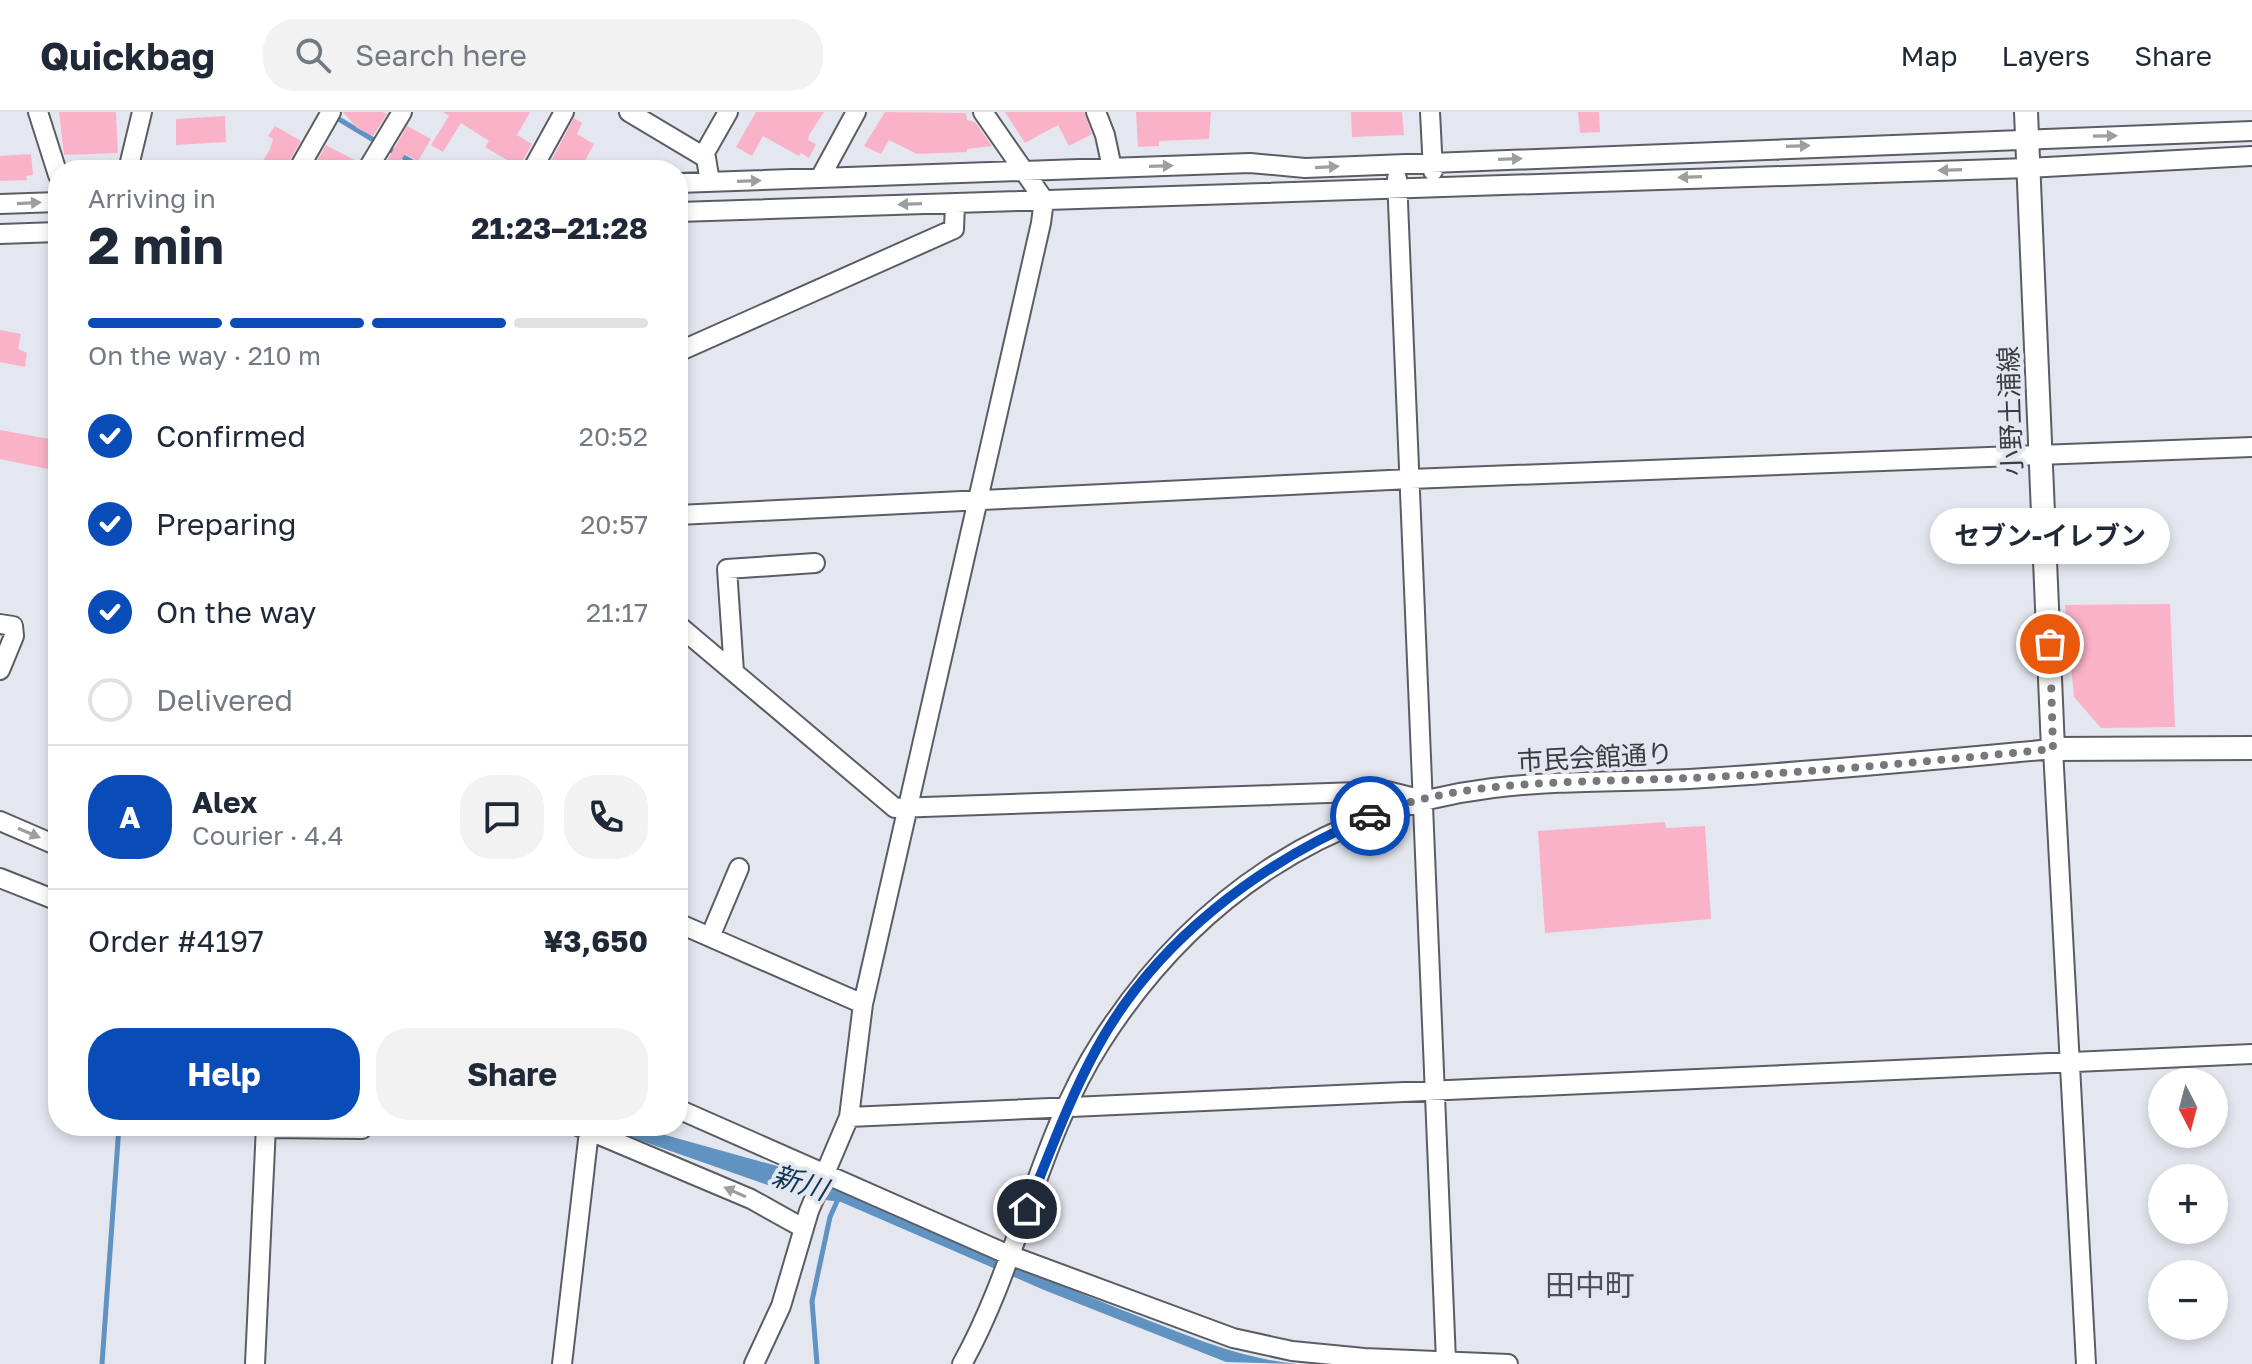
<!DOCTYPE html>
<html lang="en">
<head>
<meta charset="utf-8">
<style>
  body { margin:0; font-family:"Golos Text","Noto Sans JP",sans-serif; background:#f2f2f3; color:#1f2937; height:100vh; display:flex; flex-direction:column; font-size:30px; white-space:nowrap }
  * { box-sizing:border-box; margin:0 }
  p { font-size:26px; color:#747a83 }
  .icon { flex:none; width:44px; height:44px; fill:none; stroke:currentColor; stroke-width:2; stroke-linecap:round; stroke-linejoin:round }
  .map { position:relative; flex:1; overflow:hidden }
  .side { position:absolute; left:48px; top:48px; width:640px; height:976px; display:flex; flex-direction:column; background:#fff; border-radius:32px; box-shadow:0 4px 12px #0003 }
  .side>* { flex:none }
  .needle { width:52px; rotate:174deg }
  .controls { position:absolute; left:2148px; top:956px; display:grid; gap:16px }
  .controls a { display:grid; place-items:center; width:80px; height:80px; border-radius:50%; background:#fff; box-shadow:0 4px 12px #0003; font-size:40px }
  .pin { position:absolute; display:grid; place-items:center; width:68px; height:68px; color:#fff; margin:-34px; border:4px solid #fff; border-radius:50%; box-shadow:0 2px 8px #0007 }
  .courier { position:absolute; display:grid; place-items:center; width:80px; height:80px; margin:-40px; border:6px solid #0a4cb7; border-radius:50%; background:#fff; color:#222; box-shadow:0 2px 10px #0007 }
  .bubble { position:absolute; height:56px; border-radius:28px; background:#fff; box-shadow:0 4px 12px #0003; font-size:26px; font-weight:700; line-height:56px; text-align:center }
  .summary em { font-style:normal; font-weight:700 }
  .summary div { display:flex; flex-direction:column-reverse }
  .summary { display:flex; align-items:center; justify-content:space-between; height:136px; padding:0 40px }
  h1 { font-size:52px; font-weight:700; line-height:60px }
  .bar { display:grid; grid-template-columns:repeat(4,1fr); gap:12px 8px; align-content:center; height:96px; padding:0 40px }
  .bar i { height:10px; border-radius:6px; background:#e0e1e3 }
  .bar .on { background:#0a4cb7 }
  .bar p { grid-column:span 4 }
  .line { display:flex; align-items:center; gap:20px; padding:0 40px; border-top:2px solid #e0e1e3 }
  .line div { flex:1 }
  .round { display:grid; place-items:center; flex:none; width:84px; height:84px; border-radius:32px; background:#f2f2f3 }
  ol { padding:0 40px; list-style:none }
  li { display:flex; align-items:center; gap:24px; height:88px }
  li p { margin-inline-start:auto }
  li .icon { padding:8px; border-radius:50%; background:#0a4cb7; color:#fff; stroke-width:4 }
  li:last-child { color:#747a83 }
  li i { width:44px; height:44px; border:4px solid #e0e1e3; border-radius:50% }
  .button { display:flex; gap:16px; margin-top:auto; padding:16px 40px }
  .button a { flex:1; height:92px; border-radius:32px; background:#0a4cb7; color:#fff; font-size:32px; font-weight:700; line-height:92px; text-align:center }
  .button a+a { background:#f2f2f3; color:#1f2937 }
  header { display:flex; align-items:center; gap:48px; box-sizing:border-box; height:112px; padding:0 40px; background:#fff; border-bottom:2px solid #e0e1e3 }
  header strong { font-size:38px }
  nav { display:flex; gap:44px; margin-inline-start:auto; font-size:28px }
  .search { width:560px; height:72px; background:#f2f2f3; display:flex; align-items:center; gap:20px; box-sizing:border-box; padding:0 28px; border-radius:32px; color:#747a83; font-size:30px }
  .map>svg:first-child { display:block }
</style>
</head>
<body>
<header>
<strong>Quickbag</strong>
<div class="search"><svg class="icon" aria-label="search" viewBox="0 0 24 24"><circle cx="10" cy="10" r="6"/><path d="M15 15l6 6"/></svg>Search here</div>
<nav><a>Map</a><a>Layers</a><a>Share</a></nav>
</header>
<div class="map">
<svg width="2252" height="1252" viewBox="0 0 2252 1252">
  <rect width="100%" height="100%" fill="#e4e7ef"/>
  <path fill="#6193c2" d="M599,1014H633L813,1064L840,1079C934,1119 1028,1160 1122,1198C1180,1220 1235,1246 1297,1252L1226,1250L1044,1178L841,1090L802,1085Z"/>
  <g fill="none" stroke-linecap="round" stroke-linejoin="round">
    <path stroke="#6193c2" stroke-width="5" d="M337,6L377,30
      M387,36L427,58
      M102,1252L119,1014
      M817,1252L812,1189L830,1105L839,1085"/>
  </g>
  <path fill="#fab2c9" d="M59,0H116L118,41L64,43Z
    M343,0H383L387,2L373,24L357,16Z
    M443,0H530L517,23L532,32L519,55L485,35L489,29L461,11L443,40L431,33L449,4Z
    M756,0H824L809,23L808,28L816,32L809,46L801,41L799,44L763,24L752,44L736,35Z
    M885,0L966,1L967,8L975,10L992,34L967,37V40L917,42L889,28L881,42L864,34Z
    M1005,0H1084L1092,22L1069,34L1058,13L1025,31Z
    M1136,0H1211L1209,27L1159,29V34L1138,35Z
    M1351,0H1402L1404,23L1352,25Z
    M1578,0H1599L1600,20L1580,21Z
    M225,4L226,30L176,33V7Z
    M574,6L582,11L577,22L594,32L583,52L561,56L551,49Z
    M275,14L301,29L284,58L263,49L270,37L273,27L268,24Z
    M407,14L431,27L418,49L405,42L395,58H391L384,54Z
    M326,33L358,50L355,58H322L315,53Z
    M31,42L33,63L26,64L27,68L0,69V44Z
    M0,218L21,222L18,237L27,241L25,255L0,250Z
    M0,318L49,327L48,338L58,341L53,358L0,347Z
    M2170,492L2175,615L2101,616L2074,585L2065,493Z
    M1665,710L1666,716L1705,714L1711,807L1545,821L1538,719Z"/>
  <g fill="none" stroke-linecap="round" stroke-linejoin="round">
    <g stroke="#5b5d65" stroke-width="22">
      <path id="minor" d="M38,0L58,63
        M629,0L706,46L710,70
        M1096,0L1105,23L1112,56
        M1430,0L1433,59
        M703,44L728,0
        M128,58L142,0
        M298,58L331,0
        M367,58L402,0
        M532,58L564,0
        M820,66L856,0
        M1397,66L1446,1249
        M678,71L1250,51L1305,56L2252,19
        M0,92L58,90
        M678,100L2028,56L2252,44
        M0,122L58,120
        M678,240L954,117L955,91
        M678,403L1410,367L2252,335
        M0,512L13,514L14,524L0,558
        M678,513L895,696L1387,679L1419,687
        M734,560L727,457L815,451
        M0,709L58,734
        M0,766L58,789
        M678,811L863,892
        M710,825L739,756
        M678,997L1009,1143L1233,1226L1292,1239L1364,1246L1508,1252
        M849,1005L2252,942
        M578,1014L751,1087L803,1116
        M266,1016L362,1017
        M255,1252L266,1014
        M562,1252L589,1019
        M754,1252L781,1194L809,1099L849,1005L863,892L1041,111L1044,88L983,0
        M962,1252C1018,1152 1039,1026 1101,930C1192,788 1324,697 1493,676C1558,668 1624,670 1689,667C1810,660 1932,648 2053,637L2086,1252"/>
    </g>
    <g stroke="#5b5d65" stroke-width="26">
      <path id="major" d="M2026,0L2053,637L2252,636"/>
    </g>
    <use href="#minor" stroke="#fff" stroke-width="18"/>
    <use href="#major" stroke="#fff" stroke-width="22"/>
  </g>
  <defs><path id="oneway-solid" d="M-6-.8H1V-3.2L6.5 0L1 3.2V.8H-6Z" transform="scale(2)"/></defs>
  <g fill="#9d9ea0">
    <use href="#oneway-solid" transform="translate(2105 24) rotate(-1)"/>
    <use href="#oneway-solid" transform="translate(1798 34) rotate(-2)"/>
    <use href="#oneway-solid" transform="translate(1510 47) rotate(-2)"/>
    <use href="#oneway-solid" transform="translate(1161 54) rotate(-2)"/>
    <use href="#oneway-solid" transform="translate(1327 55) rotate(-3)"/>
    <use href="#oneway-solid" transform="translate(1950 58) rotate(178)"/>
    <use href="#oneway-solid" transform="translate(1690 65) rotate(178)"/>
    <use href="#oneway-solid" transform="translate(749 69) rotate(-2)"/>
    <use href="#oneway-solid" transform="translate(29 91) rotate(-3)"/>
    <use href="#oneway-solid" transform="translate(910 92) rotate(178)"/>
    <use href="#oneway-solid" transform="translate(29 721) rotate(23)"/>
    <use href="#oneway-solid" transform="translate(735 1080) rotate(-156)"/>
  </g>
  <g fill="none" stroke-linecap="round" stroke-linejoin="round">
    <path stroke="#76787d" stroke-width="8" stroke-dasharray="0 14.4" d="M1370,704C1461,665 1591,671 1689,666C1810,661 1932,649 2053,637L2050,532"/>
    <path stroke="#0a4cb7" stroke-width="10" d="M1027,1097C1049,1043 1069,987 1097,936C1156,828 1260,751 1370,704"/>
  </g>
  <g text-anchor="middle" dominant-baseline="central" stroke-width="8" stroke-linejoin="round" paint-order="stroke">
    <g font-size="26" fill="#3b3c40" stroke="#e4e7ef">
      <text transform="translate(2010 299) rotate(-92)">小野土浦線</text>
      <text transform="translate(1595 645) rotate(-3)">市民会館通り</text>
    </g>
    <g font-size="28" font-style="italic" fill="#103656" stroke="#e4e7ef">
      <text transform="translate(800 1070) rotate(17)">新川</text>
    </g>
    <g font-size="30" fill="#4c4e55" stroke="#e4e7ef">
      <text x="1590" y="1173">田中町</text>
    </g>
  </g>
</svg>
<div class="controls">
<a><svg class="needle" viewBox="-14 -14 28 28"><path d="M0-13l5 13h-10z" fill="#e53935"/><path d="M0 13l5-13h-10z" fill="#747a83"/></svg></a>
<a>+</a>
<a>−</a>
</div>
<div class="pin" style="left:2050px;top:532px;background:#ea580c"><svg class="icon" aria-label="bag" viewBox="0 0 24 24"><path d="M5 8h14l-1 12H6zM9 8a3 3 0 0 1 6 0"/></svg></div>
<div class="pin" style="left:1027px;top:1097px;background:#1f2937"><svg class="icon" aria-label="home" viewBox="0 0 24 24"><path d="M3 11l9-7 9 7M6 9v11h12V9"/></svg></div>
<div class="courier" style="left:1370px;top:704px"><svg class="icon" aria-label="car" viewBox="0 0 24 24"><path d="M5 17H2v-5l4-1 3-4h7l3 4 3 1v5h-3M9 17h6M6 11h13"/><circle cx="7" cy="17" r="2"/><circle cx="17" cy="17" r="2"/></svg></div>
<div class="bubble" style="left:1930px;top:396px;width:240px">セブン-イレブン</div>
<section class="side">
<div class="summary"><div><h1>2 min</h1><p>Arriving in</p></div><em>21:23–21:28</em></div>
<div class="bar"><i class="on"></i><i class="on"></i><i class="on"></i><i></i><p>On the way · 210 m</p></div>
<ol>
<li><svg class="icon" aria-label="check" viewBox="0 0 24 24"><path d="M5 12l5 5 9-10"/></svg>Confirmed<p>20:52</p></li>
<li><svg class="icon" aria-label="check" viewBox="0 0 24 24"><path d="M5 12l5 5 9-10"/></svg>Preparing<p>20:57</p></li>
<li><svg class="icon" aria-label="check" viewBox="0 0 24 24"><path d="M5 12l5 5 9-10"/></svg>On the way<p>21:17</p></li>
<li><i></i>Delivered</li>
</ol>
<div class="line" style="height:144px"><b class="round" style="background:#0a4cb7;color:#fff">A</b><div><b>Alex</b><p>Courier · 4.4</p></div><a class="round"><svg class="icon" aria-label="chat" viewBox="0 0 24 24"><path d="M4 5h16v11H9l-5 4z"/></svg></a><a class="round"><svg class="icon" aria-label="phone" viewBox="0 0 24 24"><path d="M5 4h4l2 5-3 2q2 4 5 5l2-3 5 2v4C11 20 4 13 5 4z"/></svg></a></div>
<div class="line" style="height:104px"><div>Order #4197</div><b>¥3,650</b></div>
<div class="button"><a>Help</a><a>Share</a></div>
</section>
</div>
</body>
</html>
